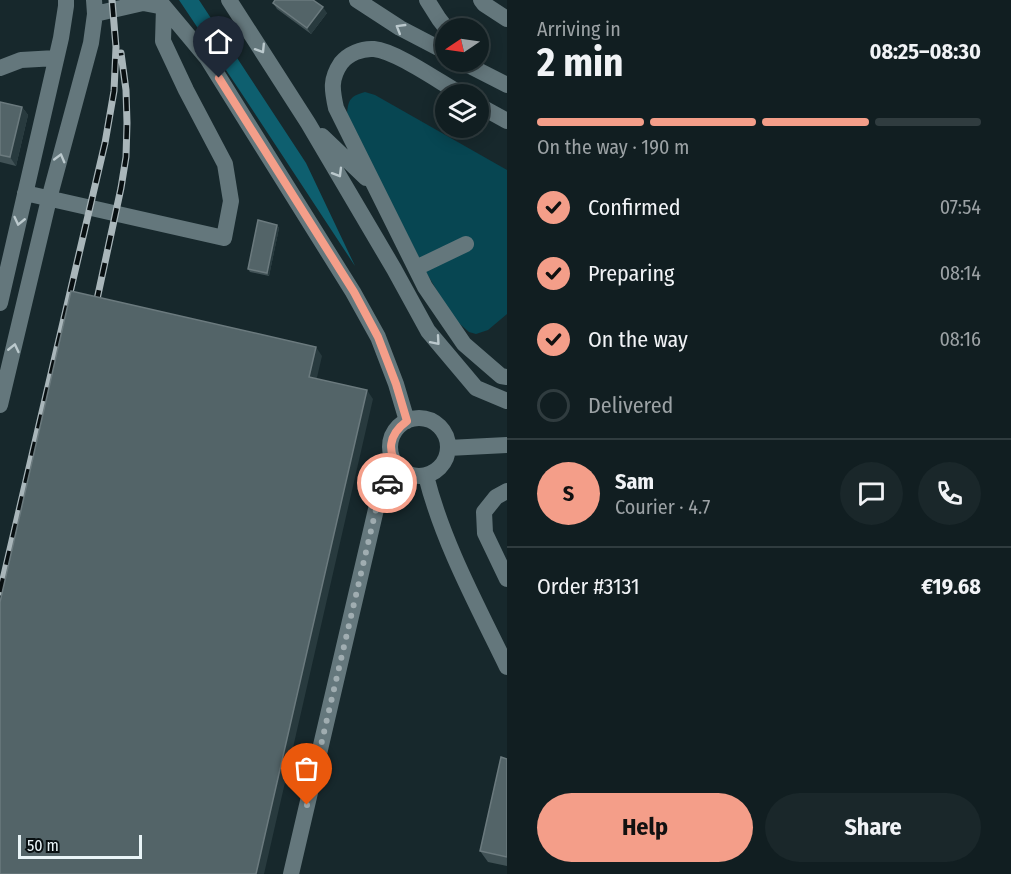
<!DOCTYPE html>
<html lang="en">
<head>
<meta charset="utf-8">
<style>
  body { margin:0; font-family:"Fira Sans Condensed",sans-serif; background:#1a272a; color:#f1f3f6; height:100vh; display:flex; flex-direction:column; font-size:22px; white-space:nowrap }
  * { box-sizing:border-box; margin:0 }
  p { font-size:20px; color:#9ca2a5 }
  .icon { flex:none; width:33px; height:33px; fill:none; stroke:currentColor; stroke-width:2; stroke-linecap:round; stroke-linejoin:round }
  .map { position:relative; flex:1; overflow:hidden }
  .details { display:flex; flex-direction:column; background:#111e21; width:504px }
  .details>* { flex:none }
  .needle { width:39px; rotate:257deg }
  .tools { position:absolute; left:435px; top:18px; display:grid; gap:12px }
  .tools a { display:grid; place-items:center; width:54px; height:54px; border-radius:50%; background:#111e21; box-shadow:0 3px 15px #0003,0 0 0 2px #303c3f; font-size:30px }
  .scale { position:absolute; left:18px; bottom:15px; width:124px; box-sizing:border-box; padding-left:6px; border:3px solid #eaf5f8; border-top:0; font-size:16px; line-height:21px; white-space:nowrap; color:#eaf5f8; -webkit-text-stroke:4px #080f11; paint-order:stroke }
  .pin { position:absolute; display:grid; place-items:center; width:51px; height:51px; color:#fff; margin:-62px -26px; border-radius:50% 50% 50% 0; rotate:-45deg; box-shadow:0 0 6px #0007 }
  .pin .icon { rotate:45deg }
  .courier { position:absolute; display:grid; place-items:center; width:60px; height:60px; margin:-30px; border:4px solid #f49e89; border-radius:50%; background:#fff; color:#222; box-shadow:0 2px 8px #0007 }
  .headline em { font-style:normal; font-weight:700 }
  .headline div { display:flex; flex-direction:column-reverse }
  .headline { display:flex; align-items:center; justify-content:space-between; height:102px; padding:0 30px }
  h1 { font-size:39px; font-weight:700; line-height:45px }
  .bar { display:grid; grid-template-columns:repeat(4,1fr); gap:9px 6px; align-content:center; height:72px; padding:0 30px }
  .bar i { height:8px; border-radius:4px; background:#303c3f }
  .bar .on { background:#f49e89 }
  .bar p { grid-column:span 4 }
  .line { display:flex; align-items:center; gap:15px; padding:0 30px; border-top:2px solid #303c3f }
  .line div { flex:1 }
  .round { display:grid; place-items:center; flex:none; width:63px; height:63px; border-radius:32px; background:#1a272a }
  ol { padding:0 30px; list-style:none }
  li { display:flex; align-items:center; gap:18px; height:66px }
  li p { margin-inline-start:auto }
  li .icon { padding:6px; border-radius:50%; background:#f49e89; color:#111; stroke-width:4 }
  li:last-child { color:#9ca2a5 }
  li i { width:33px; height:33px; border:3px solid #303c3f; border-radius:50% }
  .cta { display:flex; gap:12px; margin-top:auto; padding:12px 30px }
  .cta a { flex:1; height:69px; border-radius:36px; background:#f49e89; color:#111; font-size:24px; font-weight:700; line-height:69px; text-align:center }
  .cta a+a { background:#1a272a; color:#f1f3f6 }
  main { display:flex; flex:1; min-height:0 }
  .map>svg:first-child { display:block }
</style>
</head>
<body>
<main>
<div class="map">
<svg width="507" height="874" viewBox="0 0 507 874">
  <rect width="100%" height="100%" fill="#17282c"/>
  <path fill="#074652" d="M365,92L375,95L507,170V314L488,330L476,334L469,332L453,318L426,272L347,114C348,99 351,96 365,92Z"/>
  <path fill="#0e5f6f" d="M179,0H199L306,163L355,266L240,91Z"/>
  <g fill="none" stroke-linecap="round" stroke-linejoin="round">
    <path stroke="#64777c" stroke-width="16" d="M229,0L308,123L394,269L428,331L476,388L507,401
      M357,0L400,28L446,52
      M427,0L439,19L446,28
      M481,0L484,4L507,19
      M161,3L207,58L353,292L378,337L396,384L407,421
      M462,62L507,85
      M0,68L21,60L56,58
      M461,94C441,83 396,51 374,49C362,48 348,54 341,63C330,79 332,90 336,108L425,287L464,344L501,376L507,377
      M478,105L507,121
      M322,136L366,178
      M25,193L224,238L231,201L225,164L186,90L163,41L164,7L143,3L95,14
      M416,268L466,244
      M0,303L61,38L66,6V0
      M0,405L49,199L91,43L95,14L94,0
      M390 447a29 29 0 1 1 58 0a29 29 0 1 1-58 0Z
      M448,448L507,445
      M426,476C443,543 477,605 507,667
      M507,491L496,497L484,512L485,533L507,579
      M291,874L377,505C381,489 389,480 401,470"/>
    <g stroke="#a9b6ba" stroke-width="7">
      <path id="rail" d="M96,304L121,188L126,157L127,123L126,90L121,53
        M0,592L105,143L114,91L116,47L112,0"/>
    </g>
    <use href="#rail" stroke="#080f11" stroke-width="4.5" stroke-dasharray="14" stroke-linecap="butt"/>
  </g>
  <path fill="#415256" d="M273,3L327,13L311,34L277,9Z
    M0,102L22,107L28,115L16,166L0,162Z
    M277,225L279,228L269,276L250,272L248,269Z
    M507,759V866L488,862L480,851Z"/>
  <path fill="#283a3e" d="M323,7L327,13L311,34L307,28Z
    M22,107L28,115L16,166L10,157Z
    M277,225L279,228L269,276L267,273Z
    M316,347L322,356L315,386L309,377Z
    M367,390L373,399L264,874H256Z"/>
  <path fill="#536468" stroke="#6b7a7e" stroke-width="1.5" d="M275,0H313L323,7L307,28L273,3Z
    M0,102L22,107L10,157L0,155Z
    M258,220L277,225L267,273L248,269Z
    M71,291L316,347L309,377L367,390L256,874H0V602Z
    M501,757L507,759V857L480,851Z"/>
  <defs><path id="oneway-chevron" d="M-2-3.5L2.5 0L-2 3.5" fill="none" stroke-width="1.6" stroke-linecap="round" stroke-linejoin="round" transform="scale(1.5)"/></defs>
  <g stroke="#bbc9cd">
    <use href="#oneway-chevron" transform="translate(400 28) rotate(-149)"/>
    <use href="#oneway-chevron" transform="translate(261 49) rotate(58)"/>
    <use href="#oneway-chevron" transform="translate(60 158) rotate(-75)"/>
    <use href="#oneway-chevron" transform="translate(338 173) rotate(59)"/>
    <use href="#oneway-chevron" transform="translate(19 221) rotate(103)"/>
    <use href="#oneway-chevron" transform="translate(436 341) rotate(49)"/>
    <use href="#oneway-chevron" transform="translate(14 348) rotate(-77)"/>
  </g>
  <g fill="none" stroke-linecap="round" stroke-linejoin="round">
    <path stroke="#a0adb1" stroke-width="6" stroke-dasharray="0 10.8" d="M307,805L377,505L381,492L387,483"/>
    <path stroke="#f49e89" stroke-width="8" d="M219,78L354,292L378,337L396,384L407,421C388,435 386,452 401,470L387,483"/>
  </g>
</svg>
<div class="tools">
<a><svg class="needle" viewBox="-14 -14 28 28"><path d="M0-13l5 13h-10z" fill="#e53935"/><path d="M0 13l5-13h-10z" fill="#9ca2a5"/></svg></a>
<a><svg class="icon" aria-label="layers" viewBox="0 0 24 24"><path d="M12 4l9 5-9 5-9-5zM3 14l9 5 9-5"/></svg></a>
</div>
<div class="scale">50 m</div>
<div class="pin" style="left:307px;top:805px;background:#ea580c"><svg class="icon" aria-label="bag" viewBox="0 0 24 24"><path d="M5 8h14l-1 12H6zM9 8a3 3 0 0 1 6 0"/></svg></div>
<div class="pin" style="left:219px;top:78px;background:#1f2937"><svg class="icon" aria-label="home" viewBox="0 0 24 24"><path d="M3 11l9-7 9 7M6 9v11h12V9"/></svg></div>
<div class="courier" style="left:387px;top:483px"><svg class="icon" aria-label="car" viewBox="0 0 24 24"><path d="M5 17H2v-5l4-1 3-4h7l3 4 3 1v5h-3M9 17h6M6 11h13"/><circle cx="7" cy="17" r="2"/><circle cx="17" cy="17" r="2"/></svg></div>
</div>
<section class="details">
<div class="headline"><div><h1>2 min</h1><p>Arriving in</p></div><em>08:25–08:30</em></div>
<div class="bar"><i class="on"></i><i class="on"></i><i class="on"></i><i></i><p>On the way · 190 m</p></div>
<ol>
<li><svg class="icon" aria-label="check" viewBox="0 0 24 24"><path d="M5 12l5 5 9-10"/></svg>Confirmed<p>07:54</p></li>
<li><svg class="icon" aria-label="check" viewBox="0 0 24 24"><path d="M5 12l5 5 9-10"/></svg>Preparing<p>08:14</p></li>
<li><svg class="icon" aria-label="check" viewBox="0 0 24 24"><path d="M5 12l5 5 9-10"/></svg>On the way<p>08:16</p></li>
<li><i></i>Delivered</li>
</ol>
<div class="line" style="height:108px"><b class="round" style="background:#f49e89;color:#111">S</b><div><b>Sam</b><p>Courier · 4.7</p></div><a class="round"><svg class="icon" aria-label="chat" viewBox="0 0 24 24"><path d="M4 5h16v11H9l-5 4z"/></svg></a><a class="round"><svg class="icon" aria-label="phone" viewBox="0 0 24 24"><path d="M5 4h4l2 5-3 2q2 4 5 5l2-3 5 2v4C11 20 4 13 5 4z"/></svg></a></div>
<div class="line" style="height:78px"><div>Order #3131</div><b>€19.68</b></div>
<div class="cta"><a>Help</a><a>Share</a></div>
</section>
</main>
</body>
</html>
